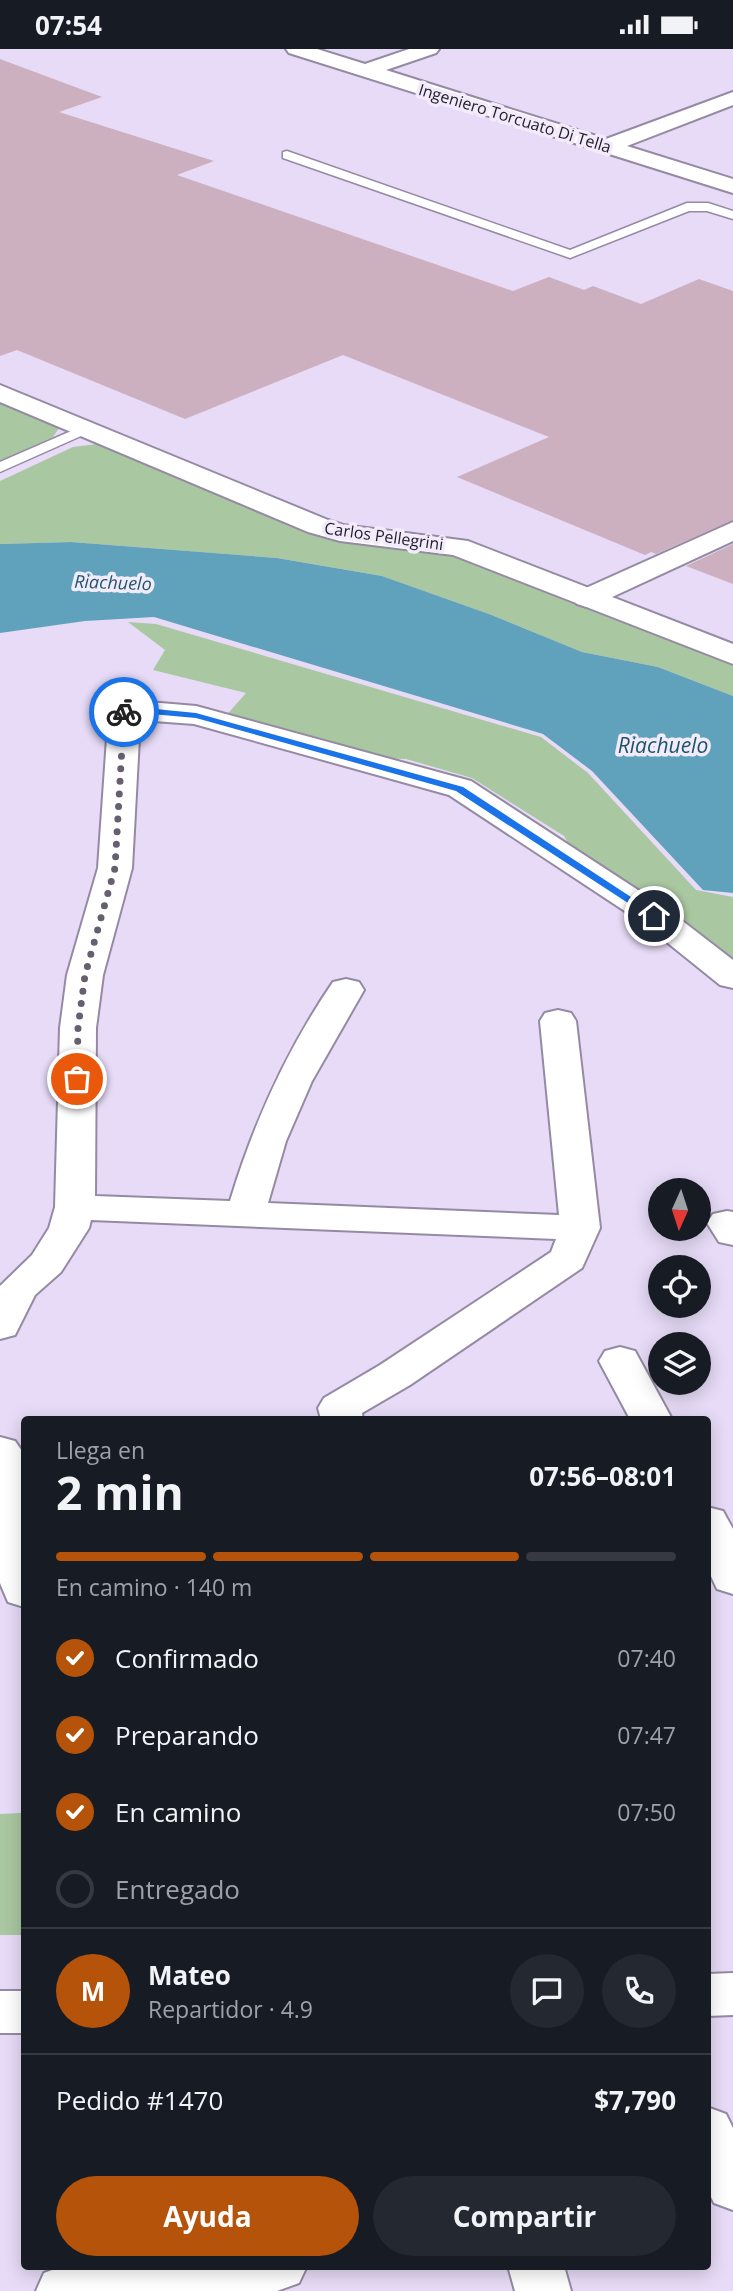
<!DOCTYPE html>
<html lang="es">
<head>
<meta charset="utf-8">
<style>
  body { margin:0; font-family:"Open Sans",sans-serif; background:#242831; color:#f1f3f6; height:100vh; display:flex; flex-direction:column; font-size:26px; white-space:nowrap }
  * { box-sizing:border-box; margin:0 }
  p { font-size:23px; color:#9ea1a6 }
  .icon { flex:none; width:38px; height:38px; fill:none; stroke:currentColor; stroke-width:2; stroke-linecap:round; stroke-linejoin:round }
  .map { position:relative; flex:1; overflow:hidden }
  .details { position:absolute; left:21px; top:1367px; width:690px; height:854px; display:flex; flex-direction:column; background:#171b24; border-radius:7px; box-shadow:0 4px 18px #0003 }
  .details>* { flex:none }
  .needle { width:46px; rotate:183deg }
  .tools { position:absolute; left:648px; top:1129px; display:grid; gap:14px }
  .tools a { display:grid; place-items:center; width:63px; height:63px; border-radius:50%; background:#171b24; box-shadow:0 4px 18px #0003; font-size:35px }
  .pin { position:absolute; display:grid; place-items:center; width:60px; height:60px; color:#fff; margin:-30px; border:4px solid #fff; border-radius:50%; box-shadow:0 2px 7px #0007 }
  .courier { position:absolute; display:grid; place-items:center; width:70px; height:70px; margin:-35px; border:5px solid #1a73e8; border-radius:50%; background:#fff; color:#222; box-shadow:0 2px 9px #0007 }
  .head em { font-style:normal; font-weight:700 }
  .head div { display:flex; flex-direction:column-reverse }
  .head { display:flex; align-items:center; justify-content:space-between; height:119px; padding:0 35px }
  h1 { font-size:46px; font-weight:700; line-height:52px }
  .bar { display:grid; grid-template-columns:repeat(4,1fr); gap:10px 7px; align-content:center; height:84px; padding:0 35px }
  .bar i { height:9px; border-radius:5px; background:#363941 }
  .bar .current { background:#b45309 }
  .bar p { grid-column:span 4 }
  .line { display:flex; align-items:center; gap:18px; padding:0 35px; border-top:2px solid #363941 }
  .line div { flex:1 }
  .round { display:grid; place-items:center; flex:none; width:74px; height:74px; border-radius:37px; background:#242831 }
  ol { padding:0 35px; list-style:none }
  li { display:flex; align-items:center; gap:21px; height:77px }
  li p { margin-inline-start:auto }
  li .icon { padding:7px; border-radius:50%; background:#b45309; color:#fff; stroke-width:4 }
  li:last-child { color:#9ea1a6 }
  li i { width:38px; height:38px; border:4px solid #363941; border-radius:50% }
  .primary-button { display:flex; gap:14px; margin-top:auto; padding:14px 35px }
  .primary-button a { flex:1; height:80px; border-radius:42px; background:#b45309; color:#fff; font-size:28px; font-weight:700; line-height:80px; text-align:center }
  .primary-button a+a { background:#242831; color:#f1f3f6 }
  .status { display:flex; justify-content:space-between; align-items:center; height:49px; padding:0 35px; background:#171b24; direction:ltr }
  .status svg { height:19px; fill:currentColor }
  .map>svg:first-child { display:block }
</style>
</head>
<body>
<div class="status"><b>07:54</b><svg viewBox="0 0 49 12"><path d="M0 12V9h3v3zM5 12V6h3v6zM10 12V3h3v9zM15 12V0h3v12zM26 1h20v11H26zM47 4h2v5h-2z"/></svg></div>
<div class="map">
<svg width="733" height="2242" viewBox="0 0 733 2242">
  <rect width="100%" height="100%" fill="#e7dbf7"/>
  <path fill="#a9c7a1" d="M0,352L61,376L53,388L0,412Z
    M106,394L286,471L436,498L733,611V647L658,618L582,603L489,565L382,527L277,509L71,493L0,495V432L73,398Z
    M128,573L156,575L541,688L588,724L696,841L733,848V920L572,801L564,787L472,729L406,710L373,709L224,669L246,644L153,621L165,601Z
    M21,1764L24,1886H0V1765Z"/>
  <path fill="#60a2bb" d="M71,493L277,509L382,527L489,565L582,603L658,618L733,647V844L703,841L592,722L543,685L154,568L85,572L0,584V495Z"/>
  <path fill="#ccb0bf" d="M0,10L102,48L59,63L214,112L177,126L513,242L549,228L584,241L593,237L641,255L699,230L733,242V471L656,505L651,503L645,506L457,428L549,388L343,306L185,370L17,301L0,307Z
    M733,495V535L686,517Z"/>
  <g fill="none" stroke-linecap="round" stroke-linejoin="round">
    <g stroke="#958aa3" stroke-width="3">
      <path id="service" d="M287,102L570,201L687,154H708L733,162V170L707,162H689L570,209L283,109V103Z
        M85,376L90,377L92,380L90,383L0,423V413Z"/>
    </g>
    <g stroke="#958aa3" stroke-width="4">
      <path id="minor" d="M286,0H317L365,15L409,0H439L436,4L386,21L606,90L733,43V56L627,97L733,130V144L289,4Z
        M733,473V492L597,555L587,558L577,555L572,549L577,543Z
        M125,651L196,657L471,732L667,860L733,911V939L720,936L643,874L449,746L194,675L140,671L132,819L103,926L96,979L95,1147L230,1152C254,1073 286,1002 333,933L346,930L359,933L364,941L312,1032L286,1092L268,1154L559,1166L540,972L545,964L558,961L571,964L576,972L600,1179L582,1219L410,1336L362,1364L363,1370H321L318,1359L324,1349L380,1316L551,1203L556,1190L91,1171L89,1179L61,1223L35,1246L15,1286L0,1290V1237L32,1206L49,1179L55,1158L60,979L67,926L98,819L109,660L114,653Z
        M727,1162L733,1163V1196L719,1193L707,1174L713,1165Z
        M620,1298L635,1302L672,1370H630L599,1312L605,1302Z
        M0,1388L15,1392L22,1402L24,1419V1558L8,1553L0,1534Z
        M707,1458L723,1462L733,1480V1545L717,1540L707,1519Z
        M733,1924V1966L707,1967V1925Z
        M0,1942H24V1984H0Z
        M707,2058L726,2065L733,2079V2161L714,2154L707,2140Z
        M63,2217H307L299,2234L277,2242H36L44,2224Z
        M508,2217H564L571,2242H515Z"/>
    </g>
    <g stroke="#958aa3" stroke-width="4">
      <path id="tertiary" d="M0,336L328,471L343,476L468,492L733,595V615L453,506L340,492L308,483L0,353Z"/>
    </g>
    <use href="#service" fill="#fff" fill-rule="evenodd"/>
    <use href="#minor" fill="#fff" fill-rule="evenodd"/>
    <use href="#tertiary" fill="#fff" fill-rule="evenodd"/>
  </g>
  <path fill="#1a73e8" d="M125,657L196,664L463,738L660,867L651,869L456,742L196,669L129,663L121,665L120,660Z"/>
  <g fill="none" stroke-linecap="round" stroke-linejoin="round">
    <path stroke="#665f6f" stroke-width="7" stroke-dasharray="0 12.6" d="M77,1030L78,979L85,926L115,819L124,663"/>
  </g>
  <g text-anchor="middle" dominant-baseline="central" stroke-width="7" stroke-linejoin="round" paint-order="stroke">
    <g font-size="16" fill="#201c26" stroke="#f2ebfb">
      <text transform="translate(515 69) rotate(17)">Ingeniero Torcuato Di Tella</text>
      <text transform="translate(384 487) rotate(8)">Carlos Pellegrini</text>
    </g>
    <g font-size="18" font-style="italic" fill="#1f5568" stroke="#f2ebfb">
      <text transform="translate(113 533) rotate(2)">Riachuelo</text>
    </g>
    <g font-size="21" font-style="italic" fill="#1f5568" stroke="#f2ebfb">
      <text x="663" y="696">Riachuelo</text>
    </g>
  </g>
</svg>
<div class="tools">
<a><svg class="needle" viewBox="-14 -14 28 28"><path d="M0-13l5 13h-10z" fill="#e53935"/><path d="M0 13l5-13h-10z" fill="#9ea1a6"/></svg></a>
<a><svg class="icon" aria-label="locate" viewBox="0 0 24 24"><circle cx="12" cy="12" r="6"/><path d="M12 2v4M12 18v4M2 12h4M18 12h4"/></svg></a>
<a><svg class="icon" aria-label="layers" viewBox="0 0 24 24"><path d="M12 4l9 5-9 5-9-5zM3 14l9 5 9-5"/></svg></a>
</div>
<div class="pin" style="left:77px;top:1030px;background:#ea580c"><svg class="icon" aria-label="bag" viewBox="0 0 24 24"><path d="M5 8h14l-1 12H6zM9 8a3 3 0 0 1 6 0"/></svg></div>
<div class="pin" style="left:654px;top:867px;background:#1f2937"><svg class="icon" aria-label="home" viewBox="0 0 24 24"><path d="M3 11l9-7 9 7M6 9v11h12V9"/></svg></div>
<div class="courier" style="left:124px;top:663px"><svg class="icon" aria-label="bike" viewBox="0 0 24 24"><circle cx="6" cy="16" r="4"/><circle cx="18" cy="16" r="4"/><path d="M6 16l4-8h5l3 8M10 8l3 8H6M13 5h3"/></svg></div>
<section class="details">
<div class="head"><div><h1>2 min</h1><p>Llega en</p></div><em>07:56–08:01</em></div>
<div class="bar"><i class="current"></i><i class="current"></i><i class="current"></i><i></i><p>En camino · 140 m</p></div>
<ol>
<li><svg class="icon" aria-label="check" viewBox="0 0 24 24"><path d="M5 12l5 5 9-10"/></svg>Confirmado<p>07:40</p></li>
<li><svg class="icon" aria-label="check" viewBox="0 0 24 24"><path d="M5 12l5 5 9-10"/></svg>Preparando<p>07:47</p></li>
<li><svg class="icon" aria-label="check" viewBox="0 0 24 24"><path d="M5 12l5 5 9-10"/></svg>En camino<p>07:50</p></li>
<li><i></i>Entregado</li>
</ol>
<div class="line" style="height:126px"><b class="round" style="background:#b45309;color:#fff">M</b><div><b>Mateo</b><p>Repartidor · 4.9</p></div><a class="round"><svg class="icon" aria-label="chat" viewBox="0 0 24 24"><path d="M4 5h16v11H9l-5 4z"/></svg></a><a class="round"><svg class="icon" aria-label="phone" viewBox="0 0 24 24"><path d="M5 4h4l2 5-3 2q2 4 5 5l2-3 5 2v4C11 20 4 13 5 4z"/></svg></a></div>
<div class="line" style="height:91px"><div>Pedido #1470</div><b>$7,790</b></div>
<div class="primary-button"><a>Ayuda</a><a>Compartir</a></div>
</section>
</div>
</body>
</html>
